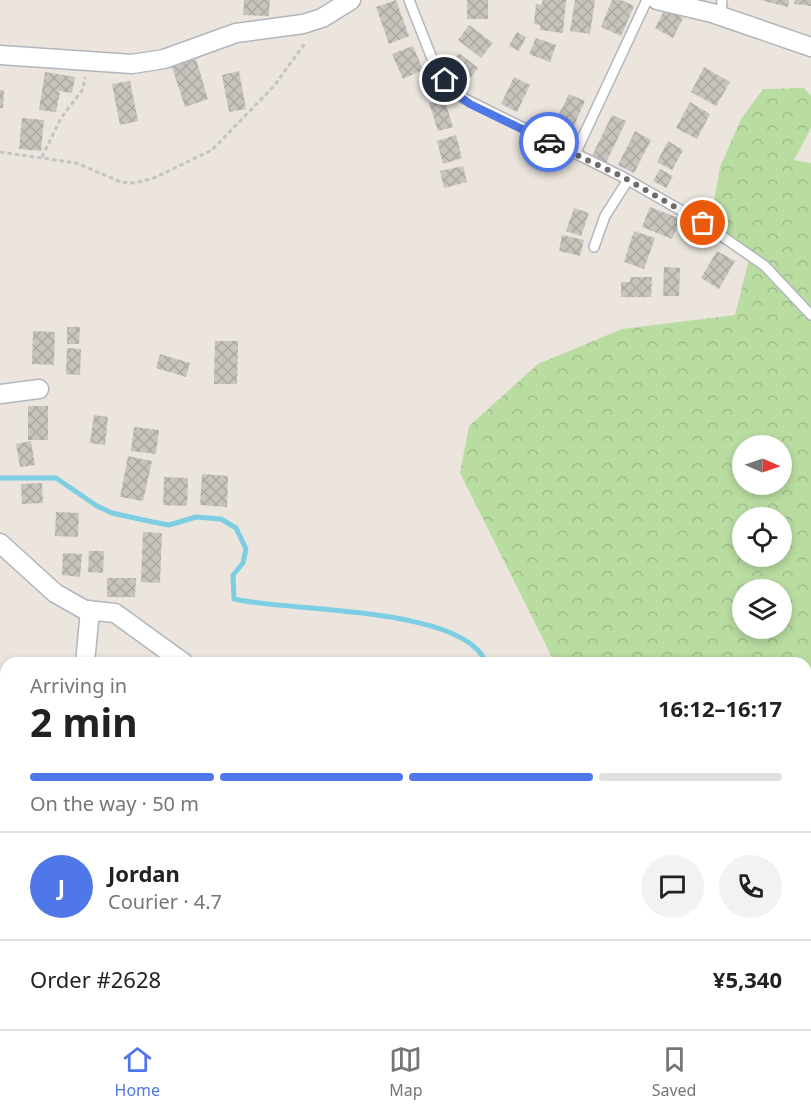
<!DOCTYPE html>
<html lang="en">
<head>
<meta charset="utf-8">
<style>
  body { margin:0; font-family:"Noto Sans",sans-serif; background:#f2f2f2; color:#222; height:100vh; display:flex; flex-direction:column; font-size:22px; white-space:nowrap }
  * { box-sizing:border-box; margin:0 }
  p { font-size:20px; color:#767676 }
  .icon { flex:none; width:33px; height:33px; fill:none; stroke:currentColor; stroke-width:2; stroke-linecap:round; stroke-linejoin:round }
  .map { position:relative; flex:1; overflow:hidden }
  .side { position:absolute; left:0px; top:657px; width:812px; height:372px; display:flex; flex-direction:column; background:#fff; border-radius:18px 18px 0 0; box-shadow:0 3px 9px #0003 }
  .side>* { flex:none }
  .needle { width:39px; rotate:92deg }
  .controls { position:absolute; left:732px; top:435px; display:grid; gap:12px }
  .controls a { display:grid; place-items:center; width:60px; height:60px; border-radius:50%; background:#fff; box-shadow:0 3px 9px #0003; font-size:30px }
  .pin { position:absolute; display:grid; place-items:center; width:51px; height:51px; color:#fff; margin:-26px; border:3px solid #fff; border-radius:50%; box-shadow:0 2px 6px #0007 }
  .courier { position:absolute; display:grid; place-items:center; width:60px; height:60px; margin:-30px; border:4px solid #5077e7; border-radius:50%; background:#fff; color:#222; box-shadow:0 2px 8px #0007 }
  .summary em { font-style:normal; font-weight:700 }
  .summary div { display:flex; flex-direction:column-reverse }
  .summary { display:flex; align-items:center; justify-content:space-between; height:102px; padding:0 30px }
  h1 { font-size:39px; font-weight:700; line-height:45px }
  .bar { display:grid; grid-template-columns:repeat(4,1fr); gap:9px 6px; align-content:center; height:72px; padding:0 30px }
  .bar i { height:8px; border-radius:4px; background:#e0e0e0 }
  .bar .selected { background:#5077e7 }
  .bar p { grid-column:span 4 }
  .line { display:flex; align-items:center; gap:15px; padding:0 30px; border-top:2px solid #e0e0e0 }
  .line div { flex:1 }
  .round { display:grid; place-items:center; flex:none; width:63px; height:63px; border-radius:32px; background:#f2f2f2 }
  .tabs { display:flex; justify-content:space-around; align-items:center; height:84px; border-top:2px solid #e0e0e0; background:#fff; font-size:16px; color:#767676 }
  .tabs a { display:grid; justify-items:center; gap:3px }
  .tabs .selected { color:#5077e7 }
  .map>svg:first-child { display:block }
</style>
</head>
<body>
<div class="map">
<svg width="811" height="1029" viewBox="0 0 811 1029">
  <defs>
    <pattern id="forest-crowns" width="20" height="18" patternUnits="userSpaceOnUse" patternTransform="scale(1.5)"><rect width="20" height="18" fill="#b9dca1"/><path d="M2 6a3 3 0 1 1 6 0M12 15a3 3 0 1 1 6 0" fill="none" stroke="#9fbd8b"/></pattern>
    <pattern id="building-cross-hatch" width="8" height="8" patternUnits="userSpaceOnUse" patternTransform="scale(1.5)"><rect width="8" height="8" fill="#c7c3bd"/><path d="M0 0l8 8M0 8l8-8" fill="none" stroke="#aba8a3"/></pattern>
  </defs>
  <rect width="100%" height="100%" fill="#ebe5de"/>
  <path fill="url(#forest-crowns)" fill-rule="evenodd" d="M804,88L811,96V128L794,160L811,163V966L806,963V663H555L460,473L469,426L538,364L622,329L735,315L750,255L710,225L720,167L741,119L763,89ZM742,446H782V484H742ZM742,518H782V556H742ZM742,590H782V628H742Z
    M0,750H6V1023H616L619,1029H0Z"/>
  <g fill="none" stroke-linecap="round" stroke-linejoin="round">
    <path stroke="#7dcee2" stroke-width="5" d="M0,478H56L97,506L112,513L153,522L169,525L196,517L221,519L236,528L246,549L243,563L233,575L234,599C288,612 466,606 486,663
      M806,973L811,979"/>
  </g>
  <path fill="url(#building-cross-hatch)" d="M244,0H270L269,16L243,15Z
    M396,0L409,36L389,44L376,7Z
    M467,0H488V19H467Z
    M542,0H566L563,33L540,30V25L534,24L536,4L542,5Z
    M575,0H595L590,34L570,31Z
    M612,0H621L634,6L621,36L601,27Z
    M760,0H789L788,7Z
    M795,0H811V6L794,4Z
    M665,9L683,18L673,38L655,28Z
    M469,25L493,43L481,58L458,40Z
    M517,32L526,37L519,51L509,46Z
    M536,38L556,45L550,62L529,54Z
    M413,46L423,70L403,79L392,54Z
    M459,53L478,68L467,82L448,66Z
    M196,59L208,99L185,107L172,67Z
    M704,67L730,82L716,106L691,92Z
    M239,71L246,109L229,112L222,75Z
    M45,72L75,77L72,93L53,90L60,92L56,112L39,110Z
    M514,77L530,85L517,112L501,104Z
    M130,81L138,121L120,125L112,84Z
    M0,90H4L3,108H0Z
    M569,94L585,101L573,128L556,120Z
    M444,98L453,127L438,131L429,103Z
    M690,102L710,114L697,139L676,128Z
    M612,115L626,121L606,163L592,156Z
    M22,118L44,120L41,151L19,149Z
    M635,131L651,140L634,173L618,165Z
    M456,135L462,158L443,164L437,141Z
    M668,141L683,150L672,170L657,162Z
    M463,166L467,182L444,188L440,171Z
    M660,169L673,176L666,188L653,181Z
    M650,207L681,219L672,239L642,227Z
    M574,208L589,213L581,236L566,231Z
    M634,231L655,238L644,269L624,262Z
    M562,235L584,240L580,256L559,251Z
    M717,251L735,261L719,289L701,278Z
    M664,267L680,268L679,296H663Z
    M630,277H652L651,297H621V282H630Z
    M67,327H80L79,344H67Z
    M33,331L55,332L54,365L32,364Z
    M215,341H238L237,384H214Z
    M67,348L81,349L80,375L66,374Z
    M160,354L190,363L186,377L156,368Z
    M28,406H48V440H28Z
    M94,415L108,417L105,445L90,443Z
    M134,427L159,430L156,454L131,451Z
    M31,441L35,465L20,467L16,444Z
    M128,456L152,461L143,501L120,497Z
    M202,474L228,476L227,507L200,505Z
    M164,477L188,478L187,506L163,505Z
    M42,483L43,503L22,504L21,484Z
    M56,512L79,513L78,537L55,536Z
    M143,532L162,533L160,583L141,582Z
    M89,551H104L103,573L88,572Z
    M63,553L82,554L80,577L62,575Z
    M107,578H136L135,597H107Z"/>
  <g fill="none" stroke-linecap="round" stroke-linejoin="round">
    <g stroke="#b2b5bd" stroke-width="12">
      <path id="lane" d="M409,0L433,61L459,96L621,176L703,223L765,266L811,315
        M721,17L722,0
        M575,154L647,0
        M594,247L605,216L628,180"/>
    </g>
    <g stroke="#b2b5bd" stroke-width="21">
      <path id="street" d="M657,0L712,13L811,47
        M0,55L132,64L164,59L236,33L303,24L322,18L351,0
        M0,394L39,389
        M0,543L55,593L85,610L115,613L184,663
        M85,663L90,610
        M0,725L6,713
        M0,784L6,785
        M447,1023L450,1029
        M743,1023L747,1029"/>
    </g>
    <path stroke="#c4c4c4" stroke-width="3" stroke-dasharray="4.5 3" stroke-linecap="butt" d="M0,152L76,163L121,182L135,183L154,178L212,150L274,86L306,42
      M42,157L61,118L83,89L85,77"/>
    <use href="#lane" stroke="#fff" stroke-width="9"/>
    <use href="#street" stroke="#fff" stroke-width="18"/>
  </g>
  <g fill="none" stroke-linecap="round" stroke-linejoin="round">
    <path stroke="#6e6c6a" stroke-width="6" stroke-dasharray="0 10.8" d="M549,142L621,176L703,223"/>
    <path stroke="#5077e7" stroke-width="8" d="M445,80L459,96L470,104L549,142"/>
  </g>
</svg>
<div class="controls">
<a><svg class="needle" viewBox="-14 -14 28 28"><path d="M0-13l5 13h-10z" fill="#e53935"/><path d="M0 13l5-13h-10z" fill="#767676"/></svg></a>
<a><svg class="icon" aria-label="locate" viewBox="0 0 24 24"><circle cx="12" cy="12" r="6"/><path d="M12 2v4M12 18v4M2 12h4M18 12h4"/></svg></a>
<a><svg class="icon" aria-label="layers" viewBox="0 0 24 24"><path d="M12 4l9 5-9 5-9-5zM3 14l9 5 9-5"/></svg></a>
</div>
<div class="pin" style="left:703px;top:223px;background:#ea580c"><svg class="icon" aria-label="bag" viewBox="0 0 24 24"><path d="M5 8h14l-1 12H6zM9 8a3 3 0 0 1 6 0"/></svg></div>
<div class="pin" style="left:445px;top:80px;background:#1f2937"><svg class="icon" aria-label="home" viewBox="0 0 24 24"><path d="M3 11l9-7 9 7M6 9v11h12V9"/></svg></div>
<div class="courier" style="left:549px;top:142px"><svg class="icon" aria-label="car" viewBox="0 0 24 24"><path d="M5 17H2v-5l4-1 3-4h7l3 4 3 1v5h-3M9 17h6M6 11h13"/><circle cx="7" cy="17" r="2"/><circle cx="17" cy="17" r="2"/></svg></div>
<section class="side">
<div class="summary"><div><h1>2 min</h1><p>Arriving in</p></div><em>16:12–16:17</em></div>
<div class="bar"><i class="selected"></i><i class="selected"></i><i class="selected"></i><i></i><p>On the way · 50 m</p></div>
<div class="line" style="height:108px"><b class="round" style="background:#5077e7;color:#fff">J</b><div><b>Jordan</b><p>Courier · 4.7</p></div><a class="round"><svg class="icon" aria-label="chat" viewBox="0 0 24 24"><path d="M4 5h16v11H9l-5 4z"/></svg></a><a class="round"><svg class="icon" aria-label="phone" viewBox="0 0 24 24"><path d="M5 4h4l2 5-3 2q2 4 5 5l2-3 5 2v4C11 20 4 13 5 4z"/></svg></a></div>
<div class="line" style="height:78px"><div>Order #2628</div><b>¥5,340</b></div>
</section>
</div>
<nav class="tabs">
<a class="selected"><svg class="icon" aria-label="home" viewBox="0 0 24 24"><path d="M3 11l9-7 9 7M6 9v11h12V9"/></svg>Home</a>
<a><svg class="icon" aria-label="map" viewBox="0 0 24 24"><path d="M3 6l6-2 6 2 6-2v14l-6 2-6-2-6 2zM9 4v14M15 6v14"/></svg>Map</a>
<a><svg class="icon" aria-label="saved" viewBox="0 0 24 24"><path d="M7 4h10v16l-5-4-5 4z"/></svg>Saved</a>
</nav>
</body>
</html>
